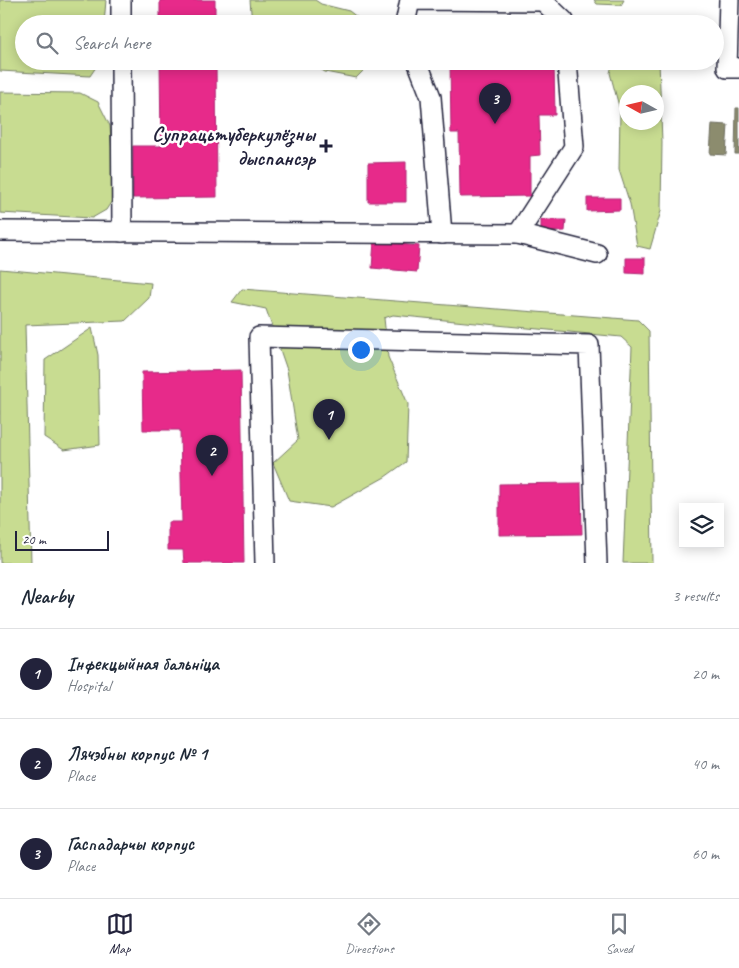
<!DOCTYPE html>
<html lang="en">
<head>
<meta charset="utf-8">
<style>
	body { margin:0; font-family:Caveat,sans-serif; background:#f6f6f7; color:#1f2937 }
	.controls { position:absolute; right:15px; bottom:15px; display:grid; overflow:hidden; border-radius:0px; box-shadow:0 2px 12px #0003 }
	.controls button { width:45px; height:45px; display:grid; place-items:center; padding:0; border:0; border-bottom:1px solid #e0e1e3; background:#fff; color:#1f2937; font:25px sans-serif }
	.compass { position:absolute; left:619px; top:85px; width:45px; height:45px; border-radius:50%; background:#fff; box-shadow:0 2px 12px #0003; rotate:278deg }
	.scale { position:absolute; left:15px; bottom:12px; width:94px; box-sizing:border-box; padding-left:5px; border:2px solid #22223b; border-top:0; font-size:14px; line-height:18px; white-space:nowrap; color:#22223b; -webkit-text-stroke:4px #fff; paint-order:stroke }
	.you { position:absolute; left:360px; top:349px; width:18px; height:18px; margin:-12px; border:4px solid #fff; border-radius:50%; background:#1a73e8; box-shadow:0 0 0 8px #1a73e833 }
	.badge { display:grid; place-items:center; width:32px; height:32px; border-radius:50%; background:#22223b; color:#fff; font-size:16px; font-weight:700 }
	.pin { position:absolute; translate:-50% -41px; filter:drop-shadow(0 1px 2px #0008) }
	.pin::after { content:''; position:absolute; top:26px; width:18px; height:15px; background:inherit; clip-path:polygon(0 0,100% 0,50% 100%) }
	.list { margin:0; padding:0; list-style:none }
	h2 { display:flex; justify-content:space-between; align-items:center; height:65px; margin:0; padding:0 20px; font-size:21px }
	h2 small { font-size:16px; font-weight:400; color:#747a83 }
	.list li { display:grid; grid-template-columns:32px 1fr auto; gap:15px; align-items:center; box-sizing:border-box; height:90px; padding:0 20px; border-top:1px solid #e0e1e3 }
	.list b { display:block; font-size:19px; white-space:nowrap }
	.list p { margin:0; font-size:16px; white-space:nowrap; color:#747a83 }
	.list em { font-size:16px; font-style:normal; color:#747a83 }
	.icon { flex:none; width:28px; height:28px; fill:none; stroke:currentColor; stroke-width:2; stroke-linecap:round; stroke-linejoin:round }
	.map { position:relative; flex:none; width:739px; height:563px; overflow:hidden }
	.search { position:absolute; background:#fff; box-shadow:0 2px 12px #0003; left:15px; right:15px; top:15px; height:55px; display:flex; align-items:center; gap:12px; box-sizing:border-box; padding:0 18px; border-radius:28px; color:#747a83; font-size:19px }
	.sheet { height:335px; background:#fff }
	nav { display:flex; justify-content:space-around; align-items:center; box-sizing:border-box; height:70px; border-top:1px solid #e0e1e3; background:#fff; font-size:14px; color:#747a83 }
	nav a { display:grid; justify-items:center; gap:2px }
	nav .on { color:#22223b }
	.map>svg:first-child { display:block }
</style>
</head>
<body>
<div class="map">
<svg width="739" height="563" viewBox="0 0 739 563">
	<rect width="100%" height="100%" fill="#fff"/>
	<filter id="ink" filterUnits="userSpaceOnUse"><feTurbulence type="fractalNoise" baseFrequency=".02" numOctaves="2"/><feDisplacementMap in="SourceGraphic" scale="10" xChannelSelector="R" yChannelSelector="G"/><feConvolveMatrix kernelMatrix="1 2 1 2 8 2 1 2 1" color-interpolation-filters="sRGB"/></filter>
	<g filter="url(#ink)">
		<g fill="#c8dc91" stroke="#757f66" fill-rule="evenodd">
			<path d="M 0,0 L 106,0 L 104,24 L 24,24 L 24,61 L 100,61 L 90,76 L 0,71 Z"/>
			<path d="M 250,0 L 315,0 L 321,4 L 349,11 L 366,24 L 252,24 Z"/>
			<path d="M 594,0 L 624,0 L 621,5 L 597,4 Z"/>
			<path d="M 307,61 L 373,61 L 356,78 L 325,72 Z"/>
			<path d="M 613,61 L 659,61 L 662,142 L 661,211 L 650,249 L 637,246 L 630,204 L 619,170 L 620,110 L 610,73 ZM 626,92 L 656,92 L 656,122 L 626,122 Z"/>
			<path d="M 0,92 L 80,93 L 98,102 L 110,126 L 115,196 L 106,210 L 92,218 L 0,213 Z"/>
			<path d="M 0,269 L 151,283 L 149,298 L 125,321 L 25,325 L 31,563 L 0,563 Z"/>
			<path d="M 242,289 L 638,320 L 649,331 L 652,563 L 623,563 L 632,347 L 621,337 L 393,315 L 384,318 L 388,357 L 408,404 L 406,462 L 385,477 L 331,507 L 289,501 L 273,463 L 298,440 L 287,370 L 266,309 L 232,302 Z"/>
			<path d="M 92,328 L 98,355 L 100,445 L 64,450 L 44,437 L 45,360 Z"/>
		</g>
		<g fill="#e7298a" stroke="#ac2772">
			<rect x="160" y="0" width="55" height="24"/>
			<path d="M 160,61 L 216,61 L 217,197 L 133,198 L 133,146 L 161,146 Z"/>
			<path d="M 450,61 L 534,61 L 534,65 L 554,65 L 555,115 L 539,115 L 540,155 L 530,156 L 530,196 L 460,197 L 459,133 L 451,133 Z"/>
			<path d="M 406,162 L 406,202 L 368,202 L 368,163 Z"/>
			<path d="M 587,198 L 620,198 L 620,210 L 587,211 Z"/>
			<path d="M 541,220 L 566,220 L 565,231 L 541,232 Z"/>
			<path d="M 374,242 L 419,246 L 417,272 L 372,268 Z"/>
			<path d="M 626,258 L 645,258 L 645,274 L 626,273 Z"/>
			<path d="M 241,370 L 244,563 L 184,563 L 183,550 L 168,550 L 168,522 L 182,522 L 180,430 L 143,430 L 142,372 Z"/>
			<path d="M 581,483 L 582,534 L 499,535 L 499,484 Z"/>
		</g>
		<g fill="#8c8c6e" stroke="#6c6c5f">
			<path d="M 736,108 L 739,108 L 739,154 L 735,154 Z"/>
			<path d="M 712,124 L 728,125 L 726,155 L 710,154 Z"/>
		</g>
		<g fill="none" stroke-linecap="round" stroke-linejoin="round">
			<g stroke="#22223b" stroke-width="22">
				<g id="service">
					<path d="M 121,0 L 121,24"/>
					<path d="M 729,0 L 727,68 L 739,68"/>
					<path d="M 405,24 L 410,0 L 543,1 L 564,21 L 564,24"/>
					<path d="M 121,61 L 122,232"/>
					<path d="M 417,61 L 431,97 L 442,234"/>
					<path d="M 0,231 L 518,234 L 597,254"/>
					<path d="M 518,234 L 574,147 L 567,61"/>
					<path d="M 265,563 L 259,337 L 589,345 L 597,563"/>
				</g>
			</g>
			<use href="#service" stroke="#fff" stroke-width="19"/>
		</g>
	</g>
	<path fill="#22223b" stroke="#fff" stroke-width="2" d="M323.5 138.5h5v5h5v5h-5v5h-5v-5h-5v-5h5z"/>
	<g text-anchor="middle" stroke-width="5" stroke-linejoin="round" paint-order="stroke">
		<g font-size="21" font-weight="bold" fill="#22223b" stroke="#fff" text-anchor="end">
			<text x="315" y="141">Супрацьтуберкулёзны<tspan x="315" dy="24">дыспансэр</tspan></text>
		</g>
	</g>
</svg>
<div class="controls">
<button><svg class="icon" aria-label="layers" viewBox="0 0 24 24"><path d="M12 4l9 5-9 5-9-5zM3 14l9 5 9-5"/></svg></button>
</div>
<svg class="compass" viewBox="-18 -18 36 36"><path d="M0-13l5 13h-10z" fill="#e53935"/><path d="M0 13l5-13h-10z" fill="#747a83"/></svg>
<div class="scale">20 m</div>
<div class="you"></div>
<div class="pin badge" style="left:329px;top:440px">1</div>
<div class="pin badge" style="left:212px;top:476px">2</div>
<div class="pin badge" style="left:495px;top:124px">3</div>
<div class="search"><svg class="icon" aria-label="search" viewBox="0 0 24 24"><circle cx="10" cy="10" r="6"/><path d="M15 15l6 6"/></svg>Search here</div>
</div>
<section class="sheet">
<h2>Nearby<small>3 results</small></h2>
<ul class="list">
<li><span class="badge">1</span><div><b>Інфекцыйная бальніца</b><p>Hospital</p></div><em>20 m</em></li>
<li><span class="badge">2</span><div><b>Лячэбны корпус № 1</b><p>Place</p></div><em>40 m</em></li>
<li><span class="badge">3</span><div><b>Гаспадарчы корпус</b><p>Place</p></div><em>60 m</em></li>
</ul>
</section>
<nav>
<a class="on"><svg class="icon" aria-label="map" viewBox="0 0 24 24"><path d="M3 6l6-2 6 2 6-2v14l-6 2-6-2-6 2zM9 4v14M15 6v14"/></svg>Map</a>
<a><svg class="icon" aria-label="directions" viewBox="0 0 24 24"><path d="M12 3l9 9-9 9-9-9zM9 14v-3h6M13 9l2 2-2 2"/></svg>Directions</a>
<a><svg class="icon" aria-label="saved" viewBox="0 0 24 24"><path d="M7 4h10v16l-5-4-5 4z"/></svg>Saved</a>
</nav>
</body>
</html>
